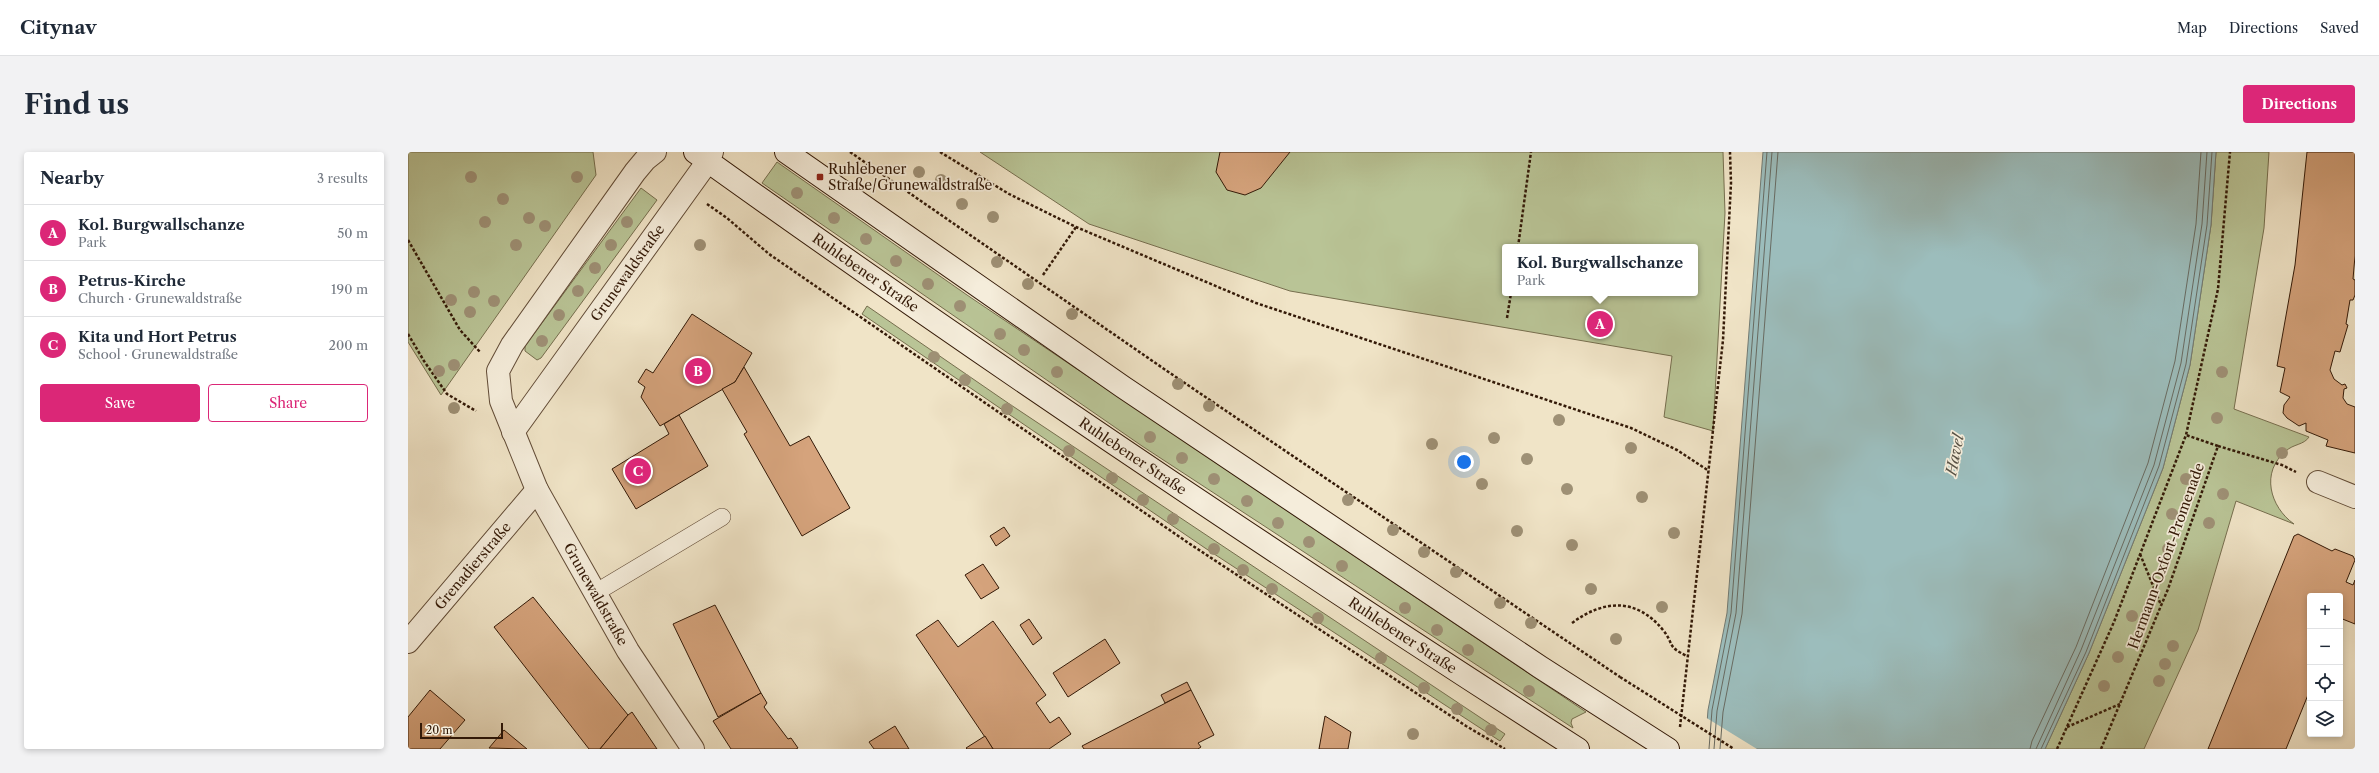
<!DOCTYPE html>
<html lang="en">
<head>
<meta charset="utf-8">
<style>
	body { margin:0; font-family:"Libre Caslon Text",serif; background:#f2f2f3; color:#1f2937 }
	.controls { position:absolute; right:12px; bottom:12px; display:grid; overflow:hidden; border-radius:4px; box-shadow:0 2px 6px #0003 }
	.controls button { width:36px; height:36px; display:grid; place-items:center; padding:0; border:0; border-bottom:1px solid #e0e1e3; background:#fff; color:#1f2937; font:20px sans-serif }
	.scale { position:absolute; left:12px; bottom:10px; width:83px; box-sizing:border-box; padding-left:4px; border:2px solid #331907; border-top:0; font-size:11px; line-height:14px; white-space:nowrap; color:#331907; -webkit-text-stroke:3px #f5eddb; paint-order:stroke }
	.you { position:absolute; left:1056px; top:310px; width:14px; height:14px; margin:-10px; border:3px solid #fff; border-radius:50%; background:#1a73e8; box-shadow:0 0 0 6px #1a73e833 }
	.badge { display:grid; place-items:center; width:26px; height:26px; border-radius:50%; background:#db2777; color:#fff; font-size:13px; font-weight:700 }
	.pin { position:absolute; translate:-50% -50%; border:2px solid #fff; box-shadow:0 1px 4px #0006 }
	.popup { position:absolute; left:1094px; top:92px; width:196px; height:52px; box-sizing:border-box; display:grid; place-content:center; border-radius:4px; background:#fff; filter:drop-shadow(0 1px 3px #0005); font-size:13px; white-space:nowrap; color:#747a83 }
	.popup b { font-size:15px; color:#1f2937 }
	.popup::after { content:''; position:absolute; left:50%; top:100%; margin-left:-8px; border:8px solid transparent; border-top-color:#fff }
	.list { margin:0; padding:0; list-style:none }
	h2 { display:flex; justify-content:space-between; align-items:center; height:52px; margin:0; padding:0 16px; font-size:17px }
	h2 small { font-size:13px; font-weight:400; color:#747a83 }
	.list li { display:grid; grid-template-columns:26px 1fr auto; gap:12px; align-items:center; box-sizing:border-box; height:56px; padding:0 16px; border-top:1px solid #e0e1e3 }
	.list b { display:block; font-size:15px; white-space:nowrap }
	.list p { margin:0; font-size:13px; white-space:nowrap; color:#747a83 }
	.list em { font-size:13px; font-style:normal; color:#747a83 }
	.actions { display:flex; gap:8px; padding:12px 16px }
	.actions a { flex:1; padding:9px 0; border:1px solid #db2777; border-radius:4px; text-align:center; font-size:14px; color:#db2777 }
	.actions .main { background:#db2777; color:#fff }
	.icon { flex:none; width:22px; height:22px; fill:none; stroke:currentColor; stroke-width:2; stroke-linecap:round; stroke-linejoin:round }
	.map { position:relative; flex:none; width:1947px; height:597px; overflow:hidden; border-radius:4px }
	header { display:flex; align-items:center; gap:24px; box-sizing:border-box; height:56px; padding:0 20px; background:#fff; border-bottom:1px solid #e0e1e3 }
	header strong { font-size:19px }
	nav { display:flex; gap:22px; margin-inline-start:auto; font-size:14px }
	.intro { display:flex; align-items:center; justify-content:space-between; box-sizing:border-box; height:96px; padding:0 24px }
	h1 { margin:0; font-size:28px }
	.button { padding:10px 18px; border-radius:4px; background:#db2777; color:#fff; font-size:14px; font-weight:700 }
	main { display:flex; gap:24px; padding:0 24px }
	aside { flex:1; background:#fff; border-radius:4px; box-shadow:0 2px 6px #0003 }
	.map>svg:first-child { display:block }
</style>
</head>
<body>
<header>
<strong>Citynav</strong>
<nav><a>Map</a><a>Directions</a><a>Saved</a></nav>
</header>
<div class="intro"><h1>Find us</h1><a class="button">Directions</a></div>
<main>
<aside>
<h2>Nearby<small>3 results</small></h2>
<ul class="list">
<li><span class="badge">A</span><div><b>Kol. Burgwallschanze</b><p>Park</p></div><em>50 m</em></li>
<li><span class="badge">B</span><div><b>Petrus-Kirche</b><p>Church · Grunewaldstraße</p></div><em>190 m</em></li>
<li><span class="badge">C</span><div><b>Kita und Hort Petrus</b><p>School · Grunewaldstraße</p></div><em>200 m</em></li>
</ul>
<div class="actions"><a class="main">Save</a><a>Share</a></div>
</aside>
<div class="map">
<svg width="1947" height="597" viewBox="0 0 1947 597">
	<rect width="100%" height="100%" fill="#f0e4c7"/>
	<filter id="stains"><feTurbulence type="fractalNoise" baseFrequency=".005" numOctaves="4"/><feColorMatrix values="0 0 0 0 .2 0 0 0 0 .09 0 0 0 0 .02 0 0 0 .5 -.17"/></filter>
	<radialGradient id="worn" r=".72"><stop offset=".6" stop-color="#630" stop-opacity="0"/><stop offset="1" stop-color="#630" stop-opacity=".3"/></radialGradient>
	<g fill="#b9c496" stroke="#766e4e" fill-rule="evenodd">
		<path d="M 0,0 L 185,0 L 188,23 L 33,243 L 0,190 Z"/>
		<path d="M 572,0 L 1315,0 L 1317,61 L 1305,279 L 1256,265 L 1264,204 L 882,139 L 681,72 ZM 1097,95 L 1287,95 L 1287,141 L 1097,141 Z"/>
		<path d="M 1808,0 L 1861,0 L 1856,76 L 1826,257 L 1901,285 C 1896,293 1885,292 1878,299 C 1852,320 1862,355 1886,372 L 1828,349 L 1790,478 L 1736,597 L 1637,597 L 1681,501 L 1755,316 L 1782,213 L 1803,73 Z"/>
		<path d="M 369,10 L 559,143 L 1178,560 L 1164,567 L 1163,571 L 1165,576 L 734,294 L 354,31 Z"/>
		<path d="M 233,36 L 249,48 L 133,206 L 129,208 L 117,199 L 117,194 Z"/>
		<path d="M 459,154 L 600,251 L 1097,582 L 1092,589 L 797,396 L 454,162 Z"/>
	</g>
	<path fill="#9cbdbc" stroke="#727b74" d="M 1355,0 L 1808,0 L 1803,73 L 1782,213 L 1755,316 L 1681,501 L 1637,597 L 1297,597 L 1300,558 L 1319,461 Z"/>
	<path fill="#f0e4c7" d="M 1297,565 L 1349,597 L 1295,597 Z"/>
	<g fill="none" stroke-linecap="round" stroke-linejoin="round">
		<g stroke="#686b62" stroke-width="1">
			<path d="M 1301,597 L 1304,558 L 1323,461 L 1359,0"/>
			<path d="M 1306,597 L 1309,559 L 1328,461 L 1364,0"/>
			<path d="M 1312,597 L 1315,560 L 1334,462 L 1370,0"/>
			<path d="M 1622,597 L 1624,589 L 1668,495 L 1740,311 L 1767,209 L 1788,72 L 1793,0"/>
			<path d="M 1628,597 L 1673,498 L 1746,313 L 1773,211 L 1794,72 L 1799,0"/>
			<path d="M 1633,597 L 1678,500 L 1751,314 L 1778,212 L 1799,73 L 1804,0"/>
		</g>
	</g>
	<g fill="#d5a37c" stroke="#331907">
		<path d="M 812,0 L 882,0 L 853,36 L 837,43 L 819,38 L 808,20 Z"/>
		<path d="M 1899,0 L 1947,0 L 1947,104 L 1945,127 L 1947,128 L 1947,143 L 1945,148 L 1942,148 L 1938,172 L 1940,173 L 1932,200 L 1927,199 L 1922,218 L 1926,227 L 1934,233 L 1937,232 L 1939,236 L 1936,237 L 1935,246 L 1939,252 L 1947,255 L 1947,301 L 1918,294 L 1920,288 L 1898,279 L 1898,271 L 1891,274 L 1879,266 L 1875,261 L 1876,253 L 1882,245 L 1872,240 L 1877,216 L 1869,214 L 1887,113 Z"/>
		<path d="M 284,162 L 344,201 L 327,230 L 252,274 L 233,245 L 237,235 L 230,230 L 238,217 L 245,221 Z"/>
		<path d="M 336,215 L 382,294 L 401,284 L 442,356 L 394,384 L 336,282 L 339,280 L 314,237 L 327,230 Z"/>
		<path d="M 271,263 L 300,314 L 228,357 L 204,317 L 261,282 L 256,272 Z"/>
		<path d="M 596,375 L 602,384 L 588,394 L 582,384 Z"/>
		<path d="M 1890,382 L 1924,399 L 1927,397 L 1945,404 L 1947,408 L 1938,430 L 1945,433 L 1947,428 L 1947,472 L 1932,466 L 1932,444 L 1902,444 L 1902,538 L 1878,597 L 1800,597 L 1886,384 Z"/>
		<path d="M 575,412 L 591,436 L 573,447 L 557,423 Z"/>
		<path d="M 125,445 L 220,563 L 192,597 L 181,597 L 86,475 Z"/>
		<path d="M 307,453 L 353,541 L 310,565 L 265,472 Z"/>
		<path d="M 621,467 L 634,486 L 625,493 L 612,473 Z"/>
		<path d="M 530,468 L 550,495 L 585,469 L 638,543 L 628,551 L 642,571 L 651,565 L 663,582 L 641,597 L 585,597 L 508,483 Z"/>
		<path d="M 697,487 L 712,511 L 660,545 L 645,521 Z"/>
		<path d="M 779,530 L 783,538 L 757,551 L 753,543 Z"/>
		<path d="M 22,538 L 57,568 L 32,597 L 0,597 L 0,565 Z"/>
		<path d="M 783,538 L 806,583 L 790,591 L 793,595 L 790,597 L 676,597 L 674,594 Z"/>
		<path d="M 353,541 L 359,551 L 356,555 L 380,587 L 383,586 L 390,596 L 388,597 L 323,597 L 305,569 Z"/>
		<path d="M 224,560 L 249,597 L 192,597 L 220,563 Z"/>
		<path d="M 917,564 L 943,580 L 940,597 L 911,597 Z"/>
		<path d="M 487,574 L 501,597 L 466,597 L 461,590 Z"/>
		<path d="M 96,578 L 119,597 L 81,596 Z"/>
		<path d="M 577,584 L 585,597 L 559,597 L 558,596 Z"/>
	</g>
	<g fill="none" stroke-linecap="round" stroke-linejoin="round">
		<g stroke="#624c37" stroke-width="18">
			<path id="service" d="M 187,441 L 314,365"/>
		</g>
		<g stroke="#624c37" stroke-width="24">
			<g id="minor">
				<path id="s1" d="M 247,0 L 237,8 L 227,20 L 104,193 L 90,219 L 93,249 L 129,338 L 220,499 L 285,597"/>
				<path id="s2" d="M 105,280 L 300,9 L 304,0"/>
				<path d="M 1910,330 L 1947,345"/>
				<path id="s3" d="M 0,490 L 129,338"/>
			</g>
		</g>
		<g stroke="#331907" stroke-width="24">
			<g id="secondary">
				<path id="s4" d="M 287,0 C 576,207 871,405 1170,597"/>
				<path d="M 378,0 L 715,235 L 1132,515 L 1260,597"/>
			</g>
		</g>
		<g stroke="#331907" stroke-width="2.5" stroke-dasharray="3 2" stroke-linecap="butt">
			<path d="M 442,0 L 759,219 L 1212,525"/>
			<path d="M 532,0 L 601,42 L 668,75 L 848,151 L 1223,276 L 1269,298 L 1301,319"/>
			<path d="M 299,52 L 319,66 L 361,102 L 779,390 L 1058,574 L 1097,597"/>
			<path d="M 0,88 L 52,178 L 72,200"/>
			<path d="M 1110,95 L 1123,0"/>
			<path d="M 635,123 L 668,75"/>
			<path d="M 1099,166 L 1103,141"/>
			<path d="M 0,182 L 16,209 L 39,242 L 68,259"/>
			<path d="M 1810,294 L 1874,313 L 1888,320"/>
			<path d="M 1732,402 L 1753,453"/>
			<path d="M 1164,471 C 1195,448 1228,445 1255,478 C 1267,493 1258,494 1279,504"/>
			<path d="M 1272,575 L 1315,188 L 1323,31 L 1322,0"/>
			<path d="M 1659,575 L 1712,552"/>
			<path d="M 1649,597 L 1706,470 L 1778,283 L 1810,137 L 1822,0"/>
			<path d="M 1693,597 L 1760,437 L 1810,294 L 1778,283"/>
		</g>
		<use href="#service" stroke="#f5eddb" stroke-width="17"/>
		<use href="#minor" stroke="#f5eddb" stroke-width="22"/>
		<use href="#secondary" stroke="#f5eddb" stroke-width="22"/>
		<path stroke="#331907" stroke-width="2.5" stroke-dasharray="3 2" stroke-linecap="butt" d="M 1212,525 L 1326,597"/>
	</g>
	<g fill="#9e9075">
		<circle cx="511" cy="20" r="6"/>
		<circle cx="63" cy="25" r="6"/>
		<circle cx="169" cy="25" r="6"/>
		<circle cx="533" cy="28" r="6"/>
		<circle cx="389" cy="41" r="6"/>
		<circle cx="95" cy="47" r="6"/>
		<circle cx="554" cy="52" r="6"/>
		<circle cx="585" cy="65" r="6"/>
		<circle cx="121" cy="66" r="6"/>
		<circle cx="426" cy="66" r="6"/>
		<circle cx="77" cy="70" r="6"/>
		<circle cx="219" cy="70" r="6"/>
		<circle cx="137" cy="74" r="6"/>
		<circle cx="458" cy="87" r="6"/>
		<circle cx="108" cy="93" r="6"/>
		<circle cx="203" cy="93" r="6"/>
		<circle cx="292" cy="93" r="6"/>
		<circle cx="488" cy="109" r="6"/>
		<circle cx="589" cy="110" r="6"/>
		<circle cx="187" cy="116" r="6"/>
		<circle cx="520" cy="132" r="6"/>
		<circle cx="620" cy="132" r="6"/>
		<circle cx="170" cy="139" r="6"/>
		<circle cx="66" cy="140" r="6"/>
		<circle cx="43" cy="148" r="6"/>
		<circle cx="86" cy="149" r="6"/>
		<circle cx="552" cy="154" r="6"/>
		<circle cx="62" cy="160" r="6"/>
		<circle cx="664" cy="162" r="6"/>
		<circle cx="151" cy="163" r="6"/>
		<circle cx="592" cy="182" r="6"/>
		<circle cx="134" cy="189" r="6"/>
		<circle cx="616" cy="198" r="6"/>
		<circle cx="526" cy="205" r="6"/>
		<circle cx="46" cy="213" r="6"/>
		<circle cx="31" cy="219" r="6"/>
		<circle cx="649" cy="220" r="6"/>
		<circle cx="1814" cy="220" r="6"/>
		<circle cx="557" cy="228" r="6"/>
		<circle cx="770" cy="232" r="6"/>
		<circle cx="801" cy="254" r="6"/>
		<circle cx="46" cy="256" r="6"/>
		<circle cx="599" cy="257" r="6"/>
		<circle cx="1809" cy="266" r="6"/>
		<circle cx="1151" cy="268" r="6"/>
		<circle cx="742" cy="285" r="6"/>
		<circle cx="1086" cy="286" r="6"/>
		<circle cx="1024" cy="292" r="6"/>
		<circle cx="1223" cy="296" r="6"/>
		<circle cx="661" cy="299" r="6"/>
		<circle cx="1874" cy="301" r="6"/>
		<circle cx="774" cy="306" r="6"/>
		<circle cx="1119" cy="307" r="6"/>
		<circle cx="704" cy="326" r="6"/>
		<circle cx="806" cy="327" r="6"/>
		<circle cx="1778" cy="327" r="6"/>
		<circle cx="1074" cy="332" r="6"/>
		<circle cx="1159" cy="337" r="6"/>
		<circle cx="1815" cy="342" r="6"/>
		<circle cx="1234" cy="345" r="6"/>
		<circle cx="735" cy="348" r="6"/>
		<circle cx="940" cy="348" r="6"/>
		<circle cx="839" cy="349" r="6"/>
		<circle cx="1764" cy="362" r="6"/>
		<circle cx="765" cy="367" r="6"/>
		<circle cx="870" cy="371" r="6"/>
		<circle cx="1801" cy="371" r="6"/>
		<circle cx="985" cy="378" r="6"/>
		<circle cx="1109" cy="379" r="6"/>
		<circle cx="1266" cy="381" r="6"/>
		<circle cx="901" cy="390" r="6"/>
		<circle cx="1164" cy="393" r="6"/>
		<circle cx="806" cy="397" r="6"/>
		<circle cx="1760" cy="397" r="6"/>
		<circle cx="1016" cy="400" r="6"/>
		<circle cx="934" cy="414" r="6"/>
		<circle cx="835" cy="418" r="6"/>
		<circle cx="1048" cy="420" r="6"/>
		<circle cx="864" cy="437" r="6"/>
		<circle cx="1183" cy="437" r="6"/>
		<circle cx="1092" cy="451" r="6"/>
		<circle cx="1254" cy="455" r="6"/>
		<circle cx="997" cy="456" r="6"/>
		<circle cx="1724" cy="464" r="6"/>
		<circle cx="910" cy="466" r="6"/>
		<circle cx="1123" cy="471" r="6"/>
		<circle cx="1029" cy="478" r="6"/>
		<circle cx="1208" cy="487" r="6"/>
		<circle cx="1765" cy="494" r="6"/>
		<circle cx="1060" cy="498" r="6"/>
		<circle cx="1710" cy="505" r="6"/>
		<circle cx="973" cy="506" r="6"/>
		<circle cx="1757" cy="512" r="6"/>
		<circle cx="1751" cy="529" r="6"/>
		<circle cx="1696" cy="534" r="6"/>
		<circle cx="1016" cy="536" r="6"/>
		<circle cx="1121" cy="539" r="6"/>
		<circle cx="1049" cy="557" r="6"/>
		<circle cx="1083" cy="578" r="6"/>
		<circle cx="1005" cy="582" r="6"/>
	</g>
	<rect fill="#8f2418" stroke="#f5eddb" stroke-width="1.5" x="408" y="21" width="8" height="8" rx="2"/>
	<g text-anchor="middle" stroke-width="3.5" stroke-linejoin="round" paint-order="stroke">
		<g font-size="14" fill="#331907" stroke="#f5eddb" text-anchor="start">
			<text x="420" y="22">Ruhlebener<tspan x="420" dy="16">Straße/Grunewaldstraße</tspan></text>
		</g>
		<g font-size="14" fill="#331907" stroke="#f5eddb">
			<text dy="5" stroke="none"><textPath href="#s2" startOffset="196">Grunewaldstraße</textPath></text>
			<text dy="5" stroke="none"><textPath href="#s4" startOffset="209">Ruhlebener Straße</textPath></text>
			<text dy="5" stroke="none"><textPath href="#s4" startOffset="533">Ruhlebener Straße</textPath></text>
			<text transform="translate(1758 404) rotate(-70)" y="5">Hermann-Oxfort-Promenade</text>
			<text dy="5" stroke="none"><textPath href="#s3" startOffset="100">Grenadierstraße</textPath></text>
			<text dy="5" stroke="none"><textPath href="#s1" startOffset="516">Grunewaldstraße</textPath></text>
			<text dy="5" stroke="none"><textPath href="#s4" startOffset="857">Ruhlebener Straße</textPath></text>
		</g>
		<g font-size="15" font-style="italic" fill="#585246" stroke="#f5eddb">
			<text transform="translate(1547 303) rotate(-79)" y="5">Havel</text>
		</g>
	</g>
	<rect width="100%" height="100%" filter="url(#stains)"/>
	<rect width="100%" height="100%" fill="url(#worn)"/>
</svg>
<div class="controls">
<button>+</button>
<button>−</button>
<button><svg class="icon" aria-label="locate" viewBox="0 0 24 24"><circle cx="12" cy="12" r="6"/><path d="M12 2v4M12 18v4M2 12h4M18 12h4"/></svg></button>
<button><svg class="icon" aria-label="layers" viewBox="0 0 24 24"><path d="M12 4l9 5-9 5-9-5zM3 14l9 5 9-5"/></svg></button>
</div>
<div class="scale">20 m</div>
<div class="you"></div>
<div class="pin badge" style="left:1192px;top:172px">A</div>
<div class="popup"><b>Kol. Burgwallschanze</b>Park</div>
<div class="pin badge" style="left:290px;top:219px">B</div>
<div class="pin badge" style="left:230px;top:319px">C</div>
</div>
</main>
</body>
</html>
